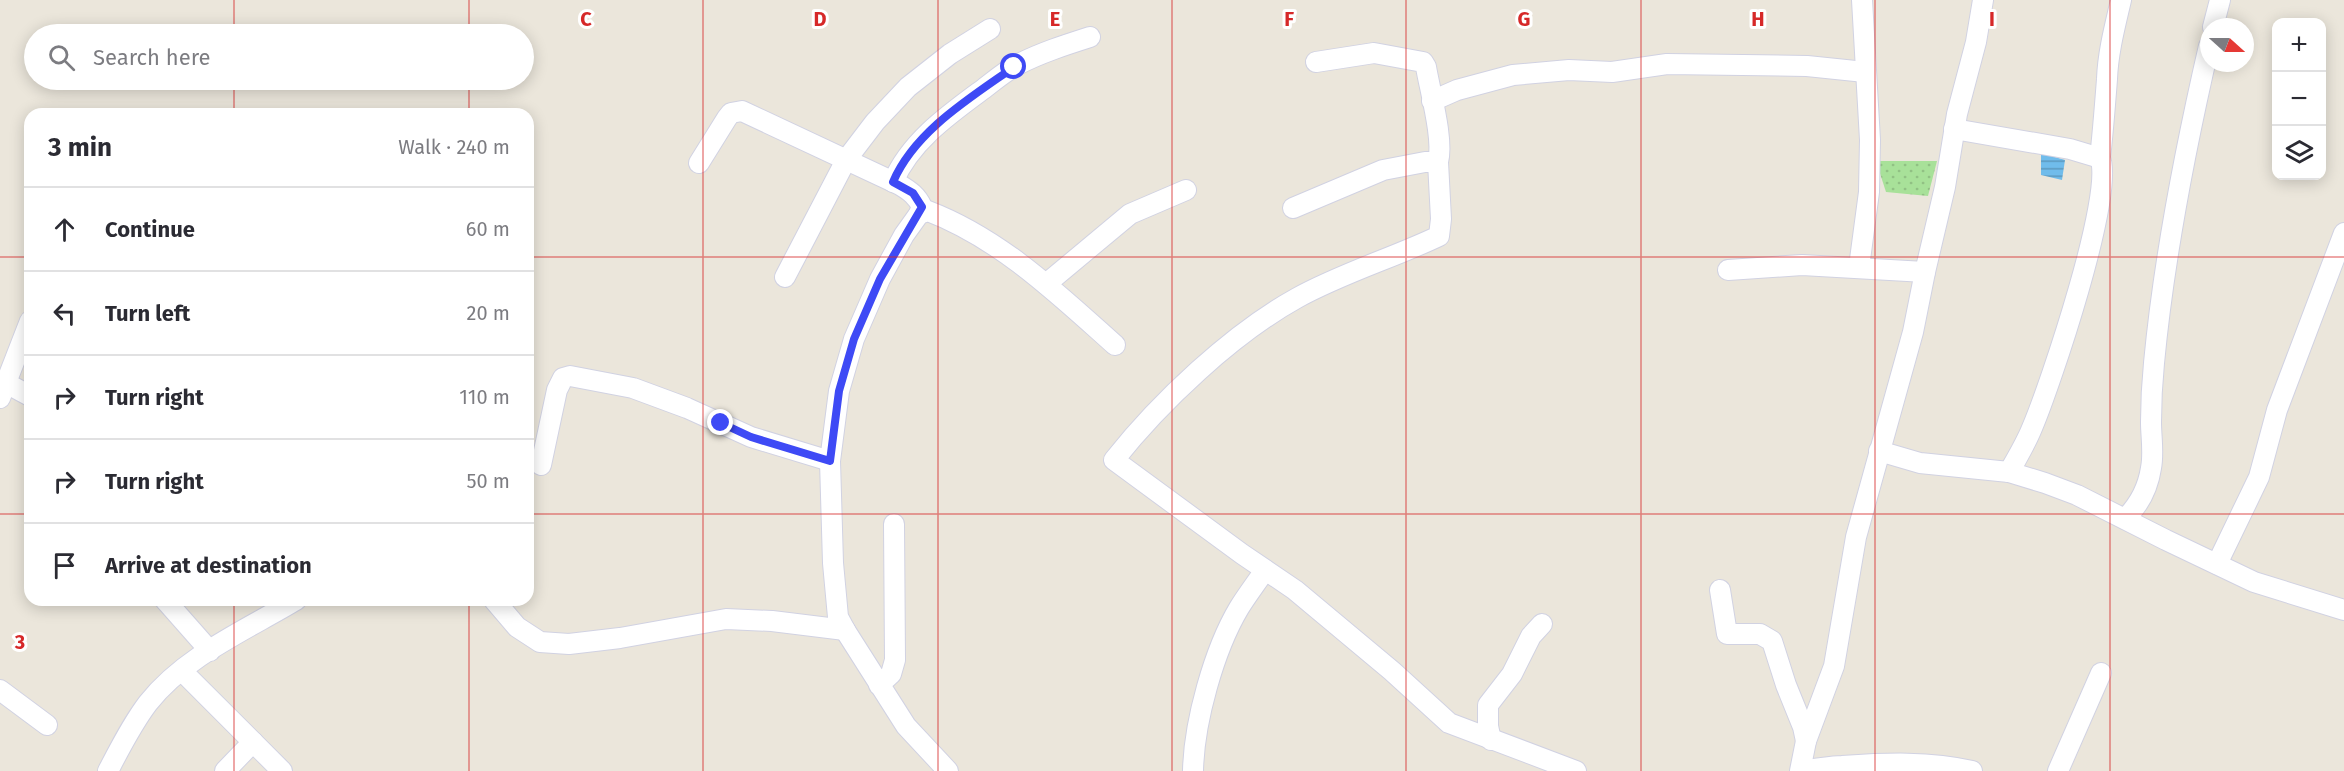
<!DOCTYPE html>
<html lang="en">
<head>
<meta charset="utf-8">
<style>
	body { margin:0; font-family:"Fira Sans",sans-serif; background:#f2f2f3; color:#2b2b33 }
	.controls { position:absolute; right:18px; top:18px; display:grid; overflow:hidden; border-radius:12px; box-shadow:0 3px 15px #0003 }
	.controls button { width:54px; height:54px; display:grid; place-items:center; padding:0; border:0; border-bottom:2px solid #e1e1e2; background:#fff; color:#2b2b33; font:30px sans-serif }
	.compass { position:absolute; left:2200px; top:18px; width:54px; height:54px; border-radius:50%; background:#fff; box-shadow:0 3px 15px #0003; rotate:111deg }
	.stop { position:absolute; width:18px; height:18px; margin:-14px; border:4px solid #3e4af5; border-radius:50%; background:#fff }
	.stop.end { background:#3e4af5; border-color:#fff; box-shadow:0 2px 6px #0008 }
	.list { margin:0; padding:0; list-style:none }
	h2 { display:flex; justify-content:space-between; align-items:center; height:78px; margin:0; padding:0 24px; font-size:26px }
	h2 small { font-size:20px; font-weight:400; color:#7c7c81 }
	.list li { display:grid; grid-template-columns:39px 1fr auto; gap:18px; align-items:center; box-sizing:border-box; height:84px; padding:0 24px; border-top:2px solid #e1e1e2 }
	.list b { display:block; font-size:22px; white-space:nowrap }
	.list em { font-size:20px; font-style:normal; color:#7c7c81 }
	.icon { flex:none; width:33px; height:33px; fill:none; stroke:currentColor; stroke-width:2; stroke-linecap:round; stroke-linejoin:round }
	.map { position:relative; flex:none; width:2344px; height:771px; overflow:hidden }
	.search { position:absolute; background:#fff; box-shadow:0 3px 15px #0003; left:24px; top:24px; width:510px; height:66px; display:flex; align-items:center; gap:15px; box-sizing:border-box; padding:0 21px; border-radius:33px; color:#7c7c81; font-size:22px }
	.panel { position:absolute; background:#fff; box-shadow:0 3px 15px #0003; left:24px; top:108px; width:510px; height:498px; border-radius:18px }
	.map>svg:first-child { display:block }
</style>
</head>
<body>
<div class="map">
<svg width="2344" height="771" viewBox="0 0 2344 771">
	<defs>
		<pattern id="park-dots" width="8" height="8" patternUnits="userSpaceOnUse" patternTransform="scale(1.5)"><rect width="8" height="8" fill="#a8e199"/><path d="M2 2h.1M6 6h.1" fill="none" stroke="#91c184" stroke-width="1.8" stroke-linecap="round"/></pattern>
		<pattern id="water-rules" width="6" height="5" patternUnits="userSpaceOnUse" patternTransform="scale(1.5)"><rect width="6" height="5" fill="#70bceb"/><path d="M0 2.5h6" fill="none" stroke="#5c99be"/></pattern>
	</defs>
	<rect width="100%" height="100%" fill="#ebe6db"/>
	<path fill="url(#park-dots)" d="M 1876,161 L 1937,161 L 1928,196 L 1886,192 Z"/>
	<path fill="url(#water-rules)" d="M 2041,153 L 2065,160 L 2062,180 L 2041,175 Z"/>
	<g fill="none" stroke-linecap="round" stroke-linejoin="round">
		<g stroke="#d1d2e2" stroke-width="22">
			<g id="street">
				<path d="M 2213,27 L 2220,0"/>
				<path d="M 1432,101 L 1457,90 L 1513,75 L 1569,70 L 1612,72 L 1667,64 L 1807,66 L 1865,72"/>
				<path d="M 1954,129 L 2070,149 L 2100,158"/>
				<path d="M 1438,162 L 1441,219 L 1439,236 C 1393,258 1342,273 1297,298 C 1232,334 1160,402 1114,460 L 1242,554 L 1295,590 L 1392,671 L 1449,723 L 1576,771"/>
				<path d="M 699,163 L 727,118 L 731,113 L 742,111 L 900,185 C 910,191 917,196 922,207 L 919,214"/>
				<path d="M 893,182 C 910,142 948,115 982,90 C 994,81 1004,72 1017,65 C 1040,53 1065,45 1090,37"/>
				<path d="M 1293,208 L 1383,170 L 1425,162 L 1438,162 C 1444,140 1430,91 1426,67 L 1423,62 L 1374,53 L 1316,62"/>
				<path d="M 1859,267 L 1869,192 L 1870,140 L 1862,0"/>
				<path d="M 1728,270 L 1802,265 L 1925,272"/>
				<path d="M 785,277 L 846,160 L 875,122 L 908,87 L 950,54 L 990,29"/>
				<path d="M 1046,284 L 1130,214 L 1186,190"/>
				<path d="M 6,383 L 30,396"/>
				<path d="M 0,398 L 30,321"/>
				<path d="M 1879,451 L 1920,463 L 2009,472 L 2045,483 L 2077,495 L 2166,540 L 2254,582 L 2344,610"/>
				<path d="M 541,465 L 557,390 L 563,378 L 570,376 L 633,388 L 687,408 L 751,437 L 830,461"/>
				<path d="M 2009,472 C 2017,458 2026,443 2032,428 C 2050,386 2115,193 2100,158 C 2103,132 2105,105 2107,79 C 2108,52 2115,26 2121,0"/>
				<path d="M 2125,519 C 2139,505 2148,488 2151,468 C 2154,453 2151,437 2151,422 C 2151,403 2152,383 2154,363 C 2164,257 2185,150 2209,46"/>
				<path d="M 2217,564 L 2259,477 L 2277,410 L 2344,233"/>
				<path d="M 1720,590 L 1727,634 L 1760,634 L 1772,641 L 1786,685 L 1803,727 L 1806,741"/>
				<path d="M 165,600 L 210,651"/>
				<path d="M 494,600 L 517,627 L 540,642 L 569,644 L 620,638 L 726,619 L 772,621 L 845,630"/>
				<path d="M 182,671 L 282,771"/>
				<path d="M 879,685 L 891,674 L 895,660 L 894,524"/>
				<path d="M 0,690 L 47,725"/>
				<path d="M 1491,740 L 1488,726 L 1488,705 L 1512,674 L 1531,636 L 1542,624"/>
				<path d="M 1801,770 C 1816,770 1828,766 1842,766 C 1885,763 1930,761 1972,771"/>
				<path d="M 108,771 C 120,748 132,724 148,703 C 185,656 246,630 296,600"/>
				<path d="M 225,771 L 253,742"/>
				<path d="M 948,771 L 906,726 L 845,630 L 838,617 L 833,563 L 830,461 L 839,391 L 854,339 L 880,279 L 904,235 L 919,214 L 928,211 C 1001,239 1058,294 1115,345"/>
				<path d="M 1193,771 C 1194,722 1214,650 1239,608 C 1247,595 1257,582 1265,570"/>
				<path d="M 1800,771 L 1806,741 L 1834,666 L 1856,537 L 1913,332 L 1925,272 L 1945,187 L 1957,114 L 1976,42 L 1983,0"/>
				<path d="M 2058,771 L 2101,673"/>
			</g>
		</g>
		<use href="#street" stroke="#fff" stroke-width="20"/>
	</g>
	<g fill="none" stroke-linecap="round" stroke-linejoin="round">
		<path stroke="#3e4af5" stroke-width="8" d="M 721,423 L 751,437 L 830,461 L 839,391 L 854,339 L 880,279 L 922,207 L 913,193 L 893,182 C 915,131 970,98 1014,67"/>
	</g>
	<path fill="none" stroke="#d62828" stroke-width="1.5" stroke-opacity="0.55" d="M 234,0 L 234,34M 469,0 L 469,34M 703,0 L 703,771M 938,0 L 938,771M 1172,0 L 1172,771M 1406,0 L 1406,771M 1641,0 L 1641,771M 1875,0 L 1875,771M 2110,0 L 2110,771M 234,80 L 234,114M 469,80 L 469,114M 0,257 L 30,257M 528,257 L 2344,257M 0,514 L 30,514M 528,514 L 2344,514M 234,600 L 234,771M 469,600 L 469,771"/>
	<g font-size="20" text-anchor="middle" font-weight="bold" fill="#d62828" stroke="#fff" stroke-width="6" stroke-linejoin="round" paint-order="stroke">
		<text x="586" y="26">C</text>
		<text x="820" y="26">D</text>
		<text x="1055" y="26">E</text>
		<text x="1289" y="26">F</text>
		<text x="1524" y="26">G</text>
		<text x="1758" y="26">H</text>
		<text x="1992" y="26">I</text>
		<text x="20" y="649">3</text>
	</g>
</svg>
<div class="controls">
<button>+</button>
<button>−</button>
<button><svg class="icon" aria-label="layers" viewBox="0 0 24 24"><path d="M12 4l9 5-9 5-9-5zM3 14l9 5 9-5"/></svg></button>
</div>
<svg class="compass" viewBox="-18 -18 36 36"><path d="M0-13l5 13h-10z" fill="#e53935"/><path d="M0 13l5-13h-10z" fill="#7c7c81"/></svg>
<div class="stop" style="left:1014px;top:67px"></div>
<div class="stop end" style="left:721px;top:423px"></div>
<div class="search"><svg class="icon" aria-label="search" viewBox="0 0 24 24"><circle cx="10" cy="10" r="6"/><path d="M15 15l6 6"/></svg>Search here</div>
<section class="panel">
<h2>3 min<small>Walk · 240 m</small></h2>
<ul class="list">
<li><svg class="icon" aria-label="ahead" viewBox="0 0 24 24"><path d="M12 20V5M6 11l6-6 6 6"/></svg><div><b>Continue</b></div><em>60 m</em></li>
<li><svg class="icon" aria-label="left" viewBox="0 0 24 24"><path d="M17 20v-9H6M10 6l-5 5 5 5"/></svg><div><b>Turn left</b></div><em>20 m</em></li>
<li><svg class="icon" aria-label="right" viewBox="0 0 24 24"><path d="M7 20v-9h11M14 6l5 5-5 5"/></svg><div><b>Turn right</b></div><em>110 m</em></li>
<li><svg class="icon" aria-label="right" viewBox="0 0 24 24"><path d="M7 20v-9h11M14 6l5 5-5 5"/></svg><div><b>Turn right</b></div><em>50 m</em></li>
<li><svg class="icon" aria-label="arrive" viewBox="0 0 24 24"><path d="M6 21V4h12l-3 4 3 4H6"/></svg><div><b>Arrive at destination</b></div></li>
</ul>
</section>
</div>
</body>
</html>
